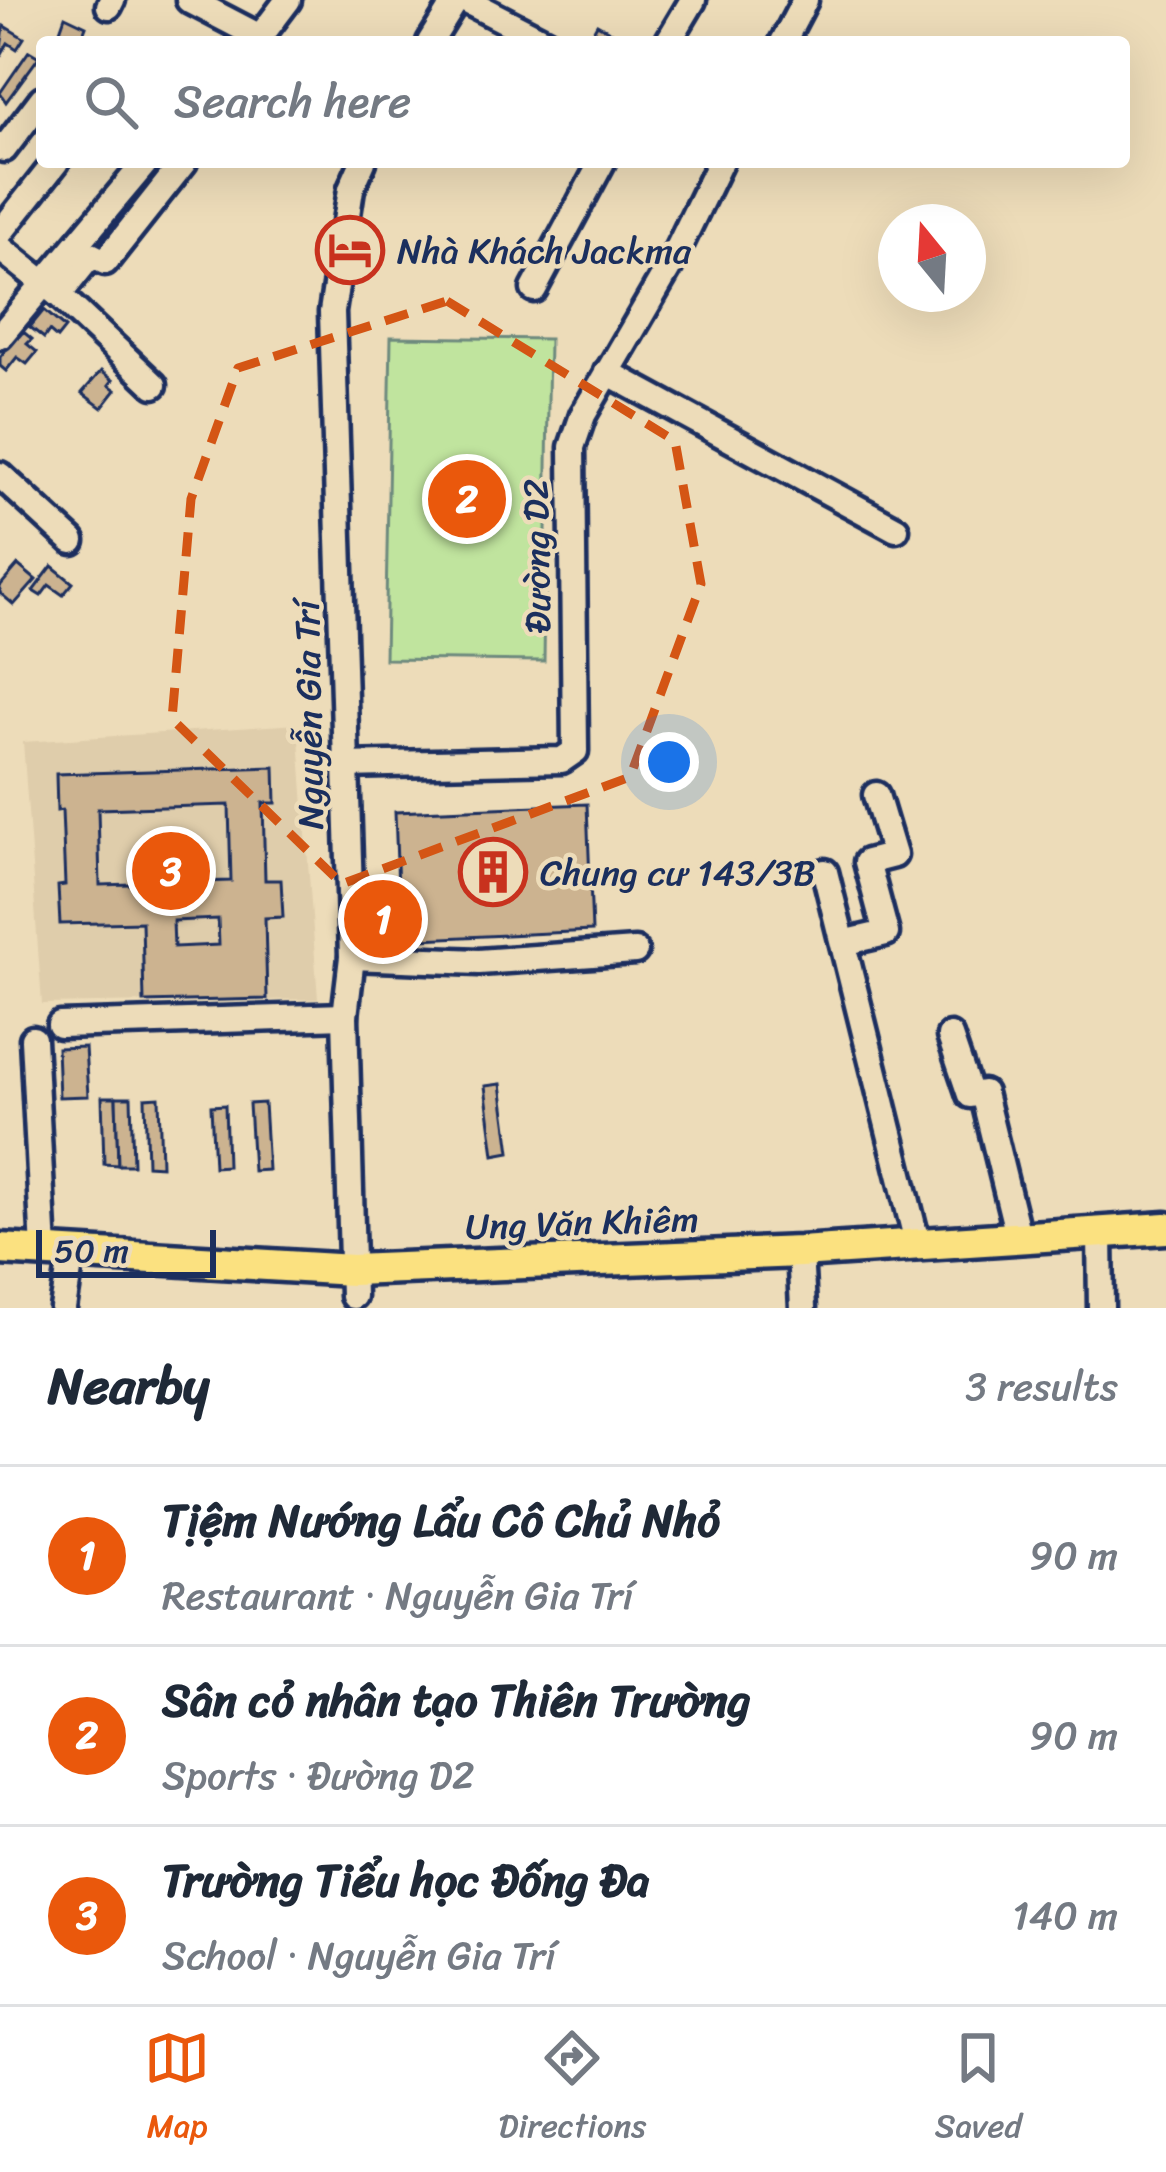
<!DOCTYPE html>
<html lang="en">
<head>
<meta charset="utf-8">
<style>
	body { margin:0; font-family:Sriracha,sans-serif; background:#f2f2f3; color:#1f2937 }
	.compass { position:absolute; left:878px; top:204px; width:108px; height:108px; border-radius:50%; background:#fff; box-shadow:0 12px 48px #0002; rotate:342deg }
	.scale { position:absolute; left:36px; bottom:30px; width:180px; box-sizing:border-box; padding-left:12px; border:6px solid #1b2f5e; border-top:0; font-size:33px; line-height:42px; white-space:nowrap; color:#1b2f5e; -webkit-text-stroke:9px #eddcb9; paint-order:stroke }
	.you { position:absolute; left:669px; top:762px; width:42px; height:42px; margin:-30px; border:9px solid #fff; border-radius:50%; background:#1a73e8; box-shadow:0 0 0 18px #1a73e833 }
	.badge { display:grid; place-items:center; width:78px; height:78px; border-radius:50%; background:#ea580c; color:#fff; font-size:39px; font-weight:700 }
	.pin { position:absolute; translate:-50% -50%; border:6px solid #fff; box-shadow:0 3px 12px #0006 }
	.list { margin:0; padding:0; list-style:none }
	h2 { display:flex; justify-content:space-between; align-items:center; height:156px; margin:0; padding:0 48px; font-size:51px }
	h2 small { font-size:39px; font-weight:400; color:#747a83 }
	.list li { display:grid; grid-template-columns:78px 1fr auto; gap:36px; align-items:center; box-sizing:border-box; height:180px; padding:0 48px; border-top:3px solid #e0e1e3 }
	.list b { display:block; font-size:45px; white-space:nowrap }
	.list p { margin:0; font-size:39px; white-space:nowrap; color:#747a83 }
	.list em { font-size:39px; font-style:normal; color:#747a83 }
	.icon { flex:none; width:66px; height:66px; fill:none; stroke:currentColor; stroke-width:2; stroke-linecap:round; stroke-linejoin:round }
	.map { position:relative; flex:none; width:1166px; height:1308px; overflow:hidden }
	.search { position:absolute; background:#fff; box-shadow:0 12px 48px #0002; left:36px; right:36px; top:36px; height:132px; display:flex; align-items:center; gap:30px; box-sizing:border-box; padding:0 42px; border-radius:12px; color:#747a83; font-size:45px }
	.sheet { height:696px; background:#fff }
	nav { display:flex; justify-content:space-around; align-items:center; box-sizing:border-box; height:168px; border-top:3px solid #e0e1e3; background:#fff; font-size:33px; color:#747a83 }
	nav a { display:grid; justify-items:center; gap:6px }
	nav .on { color:#ea580c }
	.map>svg:first-child { display:block }
</style>
</head>
<body>
<div class="map">
<svg width="1166" height="1308" viewBox="0 0 1166 1308">
	<rect width="100%" height="100%" fill="#eddcb9"/>
	<filter id="ink" filterUnits="userSpaceOnUse"><feTurbulence type="fractalNoise" baseFrequency=".00833" numOctaves="2"/><feDisplacementMap in="SourceGraphic" scale="24" xChannelSelector="R" yChannelSelector="G"/><feConvolveMatrix kernelMatrix="1 2 1 2 8 2 1 2 1" color-interpolation-filters="sRGB"/></filter>
	<g filter="url(#ink)">
		<path fill="#dfcdab" d="M 298,724 L 318,999 L 42,1004 L 23,742 Z"/>
		<path fill="#c0e49e" stroke="#6e8a7e" stroke-width="3" d="M 391,337 L 549,339 L 544,661 L 385,659 Z"/>
		<g fill="#ccb390" stroke="#1b2f5e" stroke-width="3" fill-rule="evenodd">
			<path d="M 65,16 L 86,26 L 80,42 L 56,42 Z"/>
			<path d="M 597,24 L 622,38 L 630,42 L 587,42 Z"/>
			<path d="M 4,26 L 24,38 L 17,49 L 8,43 L 0,57 Z"/>
			<path d="M 29,51 L 39,57 L 6,102 L 0,93 Z"/>
			<path d="M 44,310 L 65,328 L 57,338 L 49,331 L 44,338 L 30,327 Z"/>
			<path d="M 21,330 L 32,339 L 27,344 L 37,352 L 27,364 L 17,357 L 6,371 L 0,366 L 0,357 Z"/>
			<path d="M 101,371 L 113,380 L 109,385 L 116,390 L 102,408 L 82,393 Z"/>
			<path d="M 18,565 L 36,580 L 14,605 L 0,593 L 0,586 Z"/>
			<path d="M 52,566 L 73,583 L 63,595 L 49,585 L 41,596 L 33,591 Z"/>
			<path d="M 275,767 L 276,803 L 263,803 L 265,880 L 281,880 L 283,917 L 265,918 L 267,999 L 144,1002 L 142,922 L 60,924 L 58,886 L 65,885 L 62,810 L 57,811 L 56,774 ZM 229,805 L 231,881 L 100,885 L 98,809 ZM 218,919 L 219,945 L 174,947 L 173,921 Z"/>
			<path d="M 587,804 L 592,931 L 400,940 L 395,812 Z"/>
			<path d="M 85,1047 L 88,1096 L 59,1097 L 57,1048 Z"/>
			<path d="M 501,1084 L 510,1152 L 494,1155 L 485,1086 Z"/>
			<path d="M 102,1097 L 116,1097 L 118,1165 L 104,1164 Z"/>
			<path d="M 116,1097 L 131,1097 L 133,1165 L 118,1165 Z"/>
			<path d="M 159,1097 L 161,1166 L 147,1165 L 145,1098 Z"/>
			<path d="M 264,1103 L 268,1170 L 253,1171 L 249,1104 Z"/>
			<path d="M 225,1105 L 227,1166 L 214,1167 L 211,1106 Z"/>
		</g>
		<g fill="none" stroke-linecap="round" stroke-linejoin="round">
			<g stroke="#1b2f5e" stroke-width="33">
				<g id="minor">
					<path d="M 189,0 L 260,37 L 288,0"/>
					<path d="M 465,0 L 546,42"/>
					<path d="M 109,6 L 112,0"/>
					<path d="M 430,42 L 456,0"/>
					<path d="M 668,42 L 693,0"/>
					<path d="M 783,42 L 805,0"/>
					<path d="M 0,145 L 4,149 L 42,99"/>
					<path d="M 0,233 L 56,162"/>
					<path d="M 0,248 L 59,295 L 154,385"/>
					<path d="M 534,289 L 602,162"/>
					<path d="M 59,295 L 91,255 L 105,262 L 184,162"/>
					<path d="M 0,336 L 146,162"/>
					<path d="M 607,372 L 896,529"/>
					<path d="M 0,475 L 72,541"/>
					<path d="M 344,765 L 562,760 L 575,751 L 572,447 L 583,415 L 669,267 L 720,162"/>
					<path d="M 825,872 L 917,1242"/>
					<path d="M 843,943 L 886,933 L 867,862 L 894,855 L 876,795"/>
					<path d="M 352,957 L 479,962 L 635,951"/>
					<path d="M 60,1025 L 345,1016"/>
					<path d="M 950,1036 L 970,1095 L 983,1093 L 1019,1240"/>
					<path d="M 33,1039 L 44,1251"/>
					<path d="M 1100,1233 L 1101,1308"/>
					<path d="M 800,1252 L 803,1308"/>
					<path d="M 353,1296 L 345,1016 L 352,957 L 332,312 L 351,189 L 363,162"/>
					<path d="M 63,1308 L 72,1253"/>
				</g>
			</g>
			<g stroke="#1b2f5e" stroke-width="39">
				<path id="major" d="M 0,1249 L 352,1270 L 800,1252 L 1166,1228"/>
			</g>
			<use href="#minor" stroke="#eddcb9" stroke-width="24"/>
			<use href="#major" stroke="#fbe180" stroke-width="30"/>
		</g>
	</g>
	<path fill="none" stroke="#d45514" stroke-width="9" stroke-dasharray="24 15" stroke-linejoin="round" d="M 447,301 L 675,441 L 701,584 L 630,777 L 342,884 L 172,719 L 191,499 L 238,368 Z"/>
	<defs>
		<g id="hotel-ring" transform="scale(3.45)"><circle r="9.5" fill="#eddcb9" stroke="#c8321e" stroke-width="1.5"/><path d="M-6-4.5h1.5V1H6V5H4.5V3h-9V5H-6ZM-4 0a1.8 1.8 0 1 1 3.6 0ZM.5 0V-2.5h3Q6-2.5 6 0Z" fill="#c8321e"/></g>
		<g id="building-ring" transform="scale(3.45)"><circle r="9.5" fill="#eddcb9" stroke="#c8321e" stroke-width="1.5"/><path d="M-4-6H4V6H1V3H-1V6H-4ZM-2.5-4.3h1.7v1.8h-1.7ZM.8-4.3h1.7v1.8H.8ZM-2.5-1h1.7V.8h-1.7ZM.8-1h1.7V.8H.8Z" fill="#c8321e"/></g>
	</defs>
	<g fill-rule="evenodd">
		<use href="#hotel-ring" x="350" y="250"/>
		<use href="#building-ring" x="493" y="872"/>
	</g>
	<g text-anchor="middle" stroke-width="9" stroke-linejoin="round" paint-order="stroke">
		<g font-size="36" fill="#1b2f5e" stroke="#eddcb9" text-anchor="start">
			<text x="397" y="263">Nhà Khách Jackma</text>
			<text x="540" y="885">Chung cư 143/3B</text>
		</g>
		<g font-size="36" fill="#1b2f5e" stroke="#eddcb9">
			<text transform="translate(536 556) rotate(-91)" y="13">Đường D2</text>
			<text transform="translate(308 715) rotate(-91)" y="13">Nguyễn Gia Trí</text>
			<text transform="translate(582 1222) rotate(-2)" y="13">Ung Văn Khiêm</text>
		</g>
	</g>
</svg>
<svg class="compass" viewBox="-18 -18 36 36"><path d="M0-13l5 13h-10z" fill="#e53935"/><path d="M0 13l5-13h-10z" fill="#747a83"/></svg>
<div class="scale">50 m</div>
<div class="you"></div>
<div class="pin badge" style="left:383px;top:919px">1</div>
<div class="pin badge" style="left:467px;top:499px">2</div>
<div class="pin badge" style="left:171px;top:871px">3</div>
<div class="search"><svg class="icon" aria-label="search" viewBox="0 0 24 24"><circle cx="10" cy="10" r="6"/><path d="M15 15l6 6"/></svg>Search here</div>
</div>
<section class="sheet">
<h2>Nearby<small>3 results</small></h2>
<ul class="list">
<li><span class="badge">1</span><div><b>Tịệm Nướng Lẩu Cô Chủ Nhỏ</b><p>Restaurant · Nguyễn Gia Trí</p></div><em>90 m</em></li>
<li><span class="badge">2</span><div><b>Sân cỏ nhân tạo Thiên Trường</b><p>Sports · Đường D2</p></div><em>90 m</em></li>
<li><span class="badge">3</span><div><b>Trường Tiểu học Đống Đa</b><p>School · Nguyễn Gia Trí</p></div><em>140 m</em></li>
</ul>
</section>
<nav>
<a class="on"><svg class="icon" aria-label="map" viewBox="0 0 24 24"><path d="M3 6l6-2 6 2 6-2v14l-6 2-6-2-6 2zM9 4v14M15 6v14"/></svg>Map</a>
<a><svg class="icon" aria-label="directions" viewBox="0 0 24 24"><path d="M12 3l9 9-9 9-9-9zM9 14v-3h6M13 9l2 2-2 2"/></svg>Directions</a>
<a><svg class="icon" aria-label="saved" viewBox="0 0 24 24"><path d="M7 4h10v16l-5-4-5 4z"/></svg>Saved</a>
</nav>
</body>
</html>
